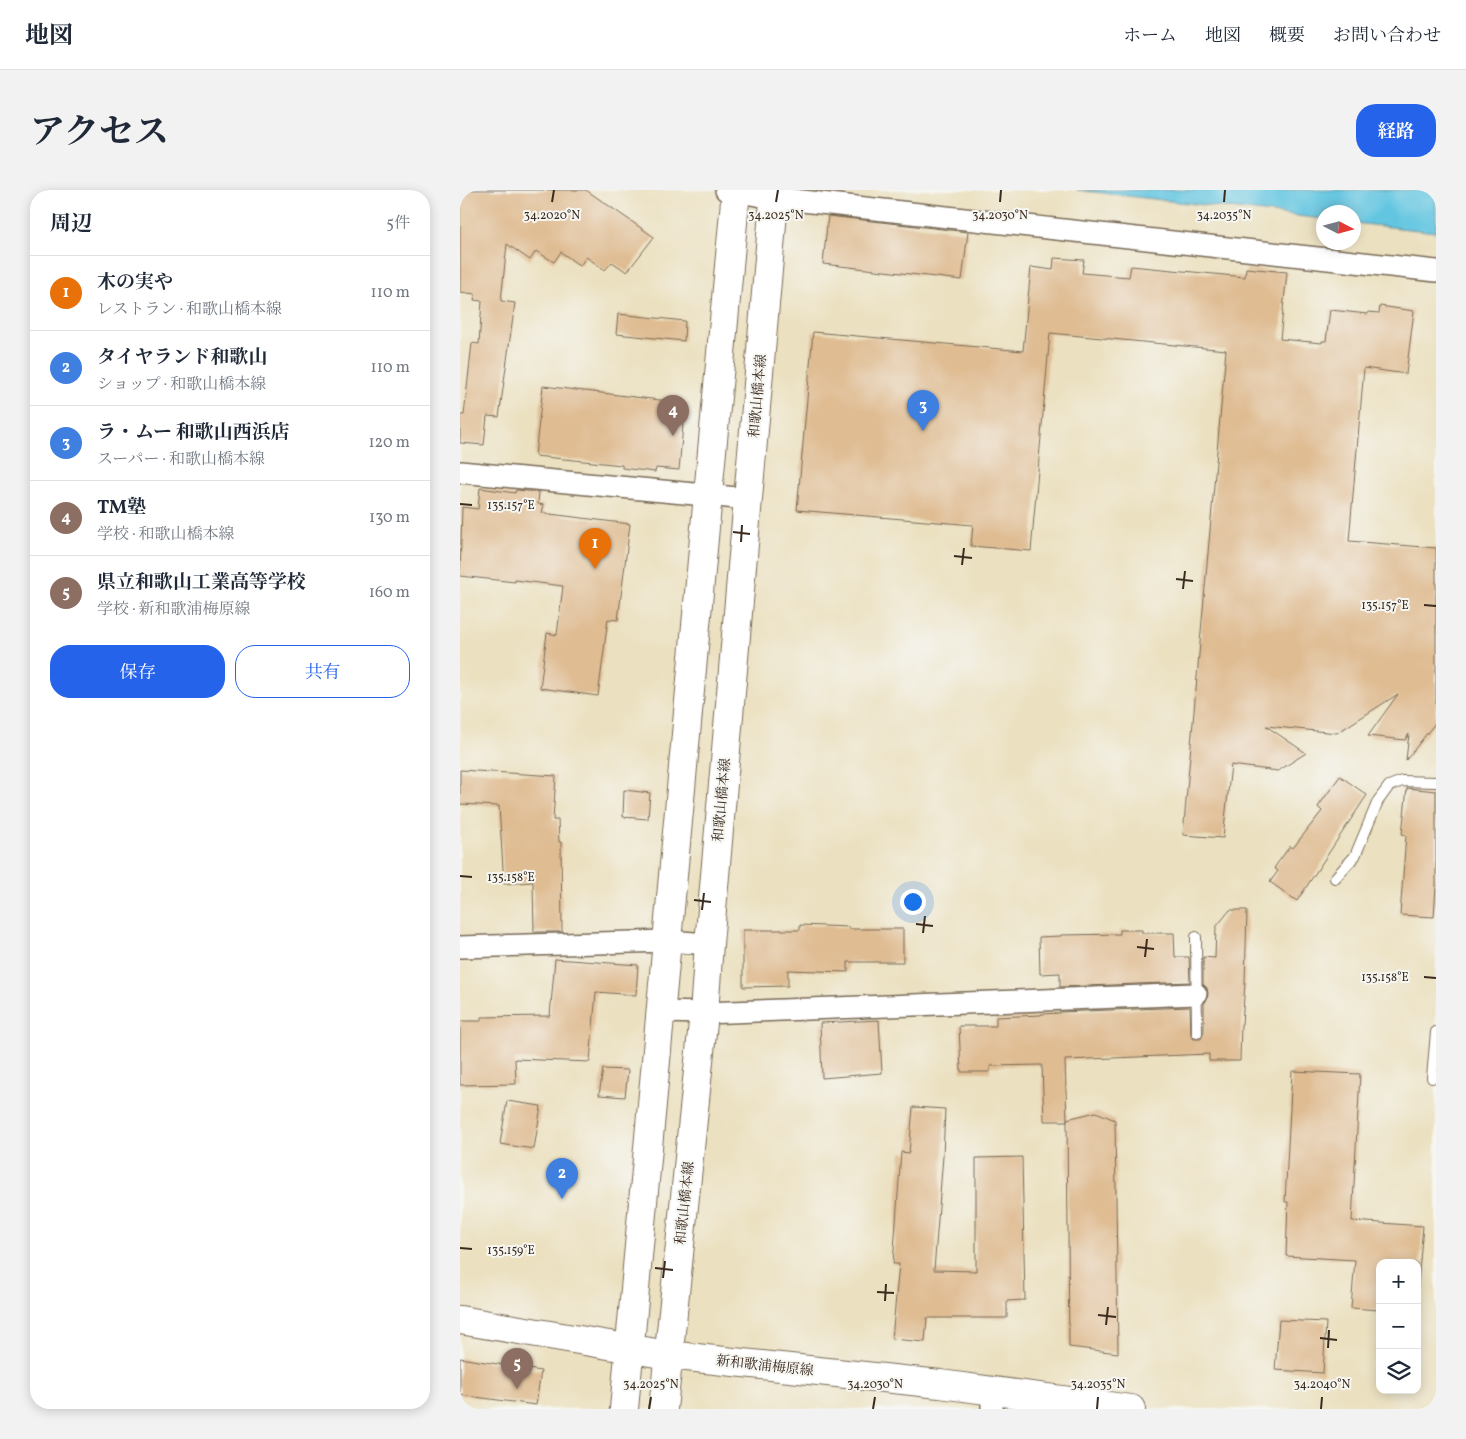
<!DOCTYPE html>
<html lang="ja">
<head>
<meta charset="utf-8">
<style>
	body { margin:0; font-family:Vollkorn,"Noto Serif JP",serif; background:#f2f2f3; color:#1f2937 }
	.controls { position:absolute; right:15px; bottom:15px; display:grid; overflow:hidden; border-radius:10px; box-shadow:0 2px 12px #0003 }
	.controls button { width:45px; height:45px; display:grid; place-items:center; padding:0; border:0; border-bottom:1px solid #e0e1e3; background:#fff; color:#1f2937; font:25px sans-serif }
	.compass { position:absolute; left:856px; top:15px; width:45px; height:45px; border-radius:50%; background:#fff; box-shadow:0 2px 12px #0003; rotate:96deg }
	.you { position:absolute; left:452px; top:711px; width:18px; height:18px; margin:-12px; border:4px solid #fff; border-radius:50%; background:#1a73e8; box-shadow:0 0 0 8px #1a73e833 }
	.badge { display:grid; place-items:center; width:32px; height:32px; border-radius:50%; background:#2563eb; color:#fff; font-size:16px; font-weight:700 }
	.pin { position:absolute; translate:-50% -41px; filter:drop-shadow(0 1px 2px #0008) }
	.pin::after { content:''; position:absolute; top:26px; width:18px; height:15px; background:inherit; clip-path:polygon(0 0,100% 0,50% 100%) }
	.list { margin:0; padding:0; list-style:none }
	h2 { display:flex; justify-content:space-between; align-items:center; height:65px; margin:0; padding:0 20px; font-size:21px }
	h2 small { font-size:16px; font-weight:400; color:#747a83 }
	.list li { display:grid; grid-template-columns:32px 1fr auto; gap:15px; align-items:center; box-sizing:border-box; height:75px; padding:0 20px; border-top:1px solid #e0e1e3 }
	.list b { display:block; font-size:19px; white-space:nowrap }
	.list p { margin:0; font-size:16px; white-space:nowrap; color:#747a83 }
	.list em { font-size:16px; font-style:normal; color:#747a83 }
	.actions { display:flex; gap:10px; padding:15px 20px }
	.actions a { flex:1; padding:11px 0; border:1px solid #2563eb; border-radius:20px; text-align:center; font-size:18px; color:#2563eb }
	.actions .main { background:#2563eb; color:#fff }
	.icon { flex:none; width:28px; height:28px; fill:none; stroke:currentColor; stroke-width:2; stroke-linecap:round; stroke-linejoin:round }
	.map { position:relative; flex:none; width:976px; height:1219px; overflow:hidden; border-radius:20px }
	header { display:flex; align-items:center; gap:30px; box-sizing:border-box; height:70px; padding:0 25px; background:#fff; border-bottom:1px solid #e0e1e3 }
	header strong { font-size:24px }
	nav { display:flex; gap:28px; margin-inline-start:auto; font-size:18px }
	.intro { display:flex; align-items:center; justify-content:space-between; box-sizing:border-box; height:120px; padding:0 30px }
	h1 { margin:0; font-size:35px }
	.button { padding:12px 22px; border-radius:20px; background:#2563eb; color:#fff; font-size:18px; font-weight:700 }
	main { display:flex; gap:30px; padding:0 30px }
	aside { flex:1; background:#fff; border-radius:20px; box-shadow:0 2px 12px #0003 }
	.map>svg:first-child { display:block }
</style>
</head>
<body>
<header>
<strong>地図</strong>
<nav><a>ホーム</a><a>地図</a><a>概要</a><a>お問い合わせ</a></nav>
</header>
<div class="intro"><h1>アクセス</h1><a class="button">経路</a></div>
<main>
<aside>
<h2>周辺<small>5件</small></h2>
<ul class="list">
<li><span class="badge" style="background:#e8710a">1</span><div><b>木の実や</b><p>レストラン · 和歌山橋本線</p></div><em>110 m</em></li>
<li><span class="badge" style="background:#3f7fe0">2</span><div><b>タイヤランド和歌山</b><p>ショップ · 和歌山橋本線</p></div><em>110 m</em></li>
<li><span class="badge" style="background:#3f7fe0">3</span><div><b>ラ・ムー 和歌山西浜店</b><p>スーパー · 和歌山橋本線</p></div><em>120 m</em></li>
<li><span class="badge" style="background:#8d6e63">4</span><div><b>TM塾</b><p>学校 · 和歌山橋本線</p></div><em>130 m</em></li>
<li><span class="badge" style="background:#8d6e63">5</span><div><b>県立和歌山工業高等学校</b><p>学校 · 新和歌浦梅原線</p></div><em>160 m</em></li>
</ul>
<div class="actions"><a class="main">保存</a><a>共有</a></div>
</aside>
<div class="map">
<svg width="976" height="1219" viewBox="0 0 976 1219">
	<rect width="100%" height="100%" fill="#f6f6f2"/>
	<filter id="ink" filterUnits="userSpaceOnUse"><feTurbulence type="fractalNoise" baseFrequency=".02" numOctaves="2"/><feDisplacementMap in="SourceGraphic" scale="10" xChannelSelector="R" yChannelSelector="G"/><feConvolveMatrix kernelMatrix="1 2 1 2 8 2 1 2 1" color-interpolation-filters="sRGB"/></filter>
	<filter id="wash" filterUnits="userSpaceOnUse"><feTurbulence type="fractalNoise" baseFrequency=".0096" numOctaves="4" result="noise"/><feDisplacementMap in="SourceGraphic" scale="20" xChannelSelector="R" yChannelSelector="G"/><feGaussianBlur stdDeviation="1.12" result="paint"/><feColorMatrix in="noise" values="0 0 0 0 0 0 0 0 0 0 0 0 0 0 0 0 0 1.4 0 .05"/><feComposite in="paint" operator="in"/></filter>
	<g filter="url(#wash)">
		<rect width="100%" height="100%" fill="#ebe0bf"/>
		<path fill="#63c6e1" stroke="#4f7880" d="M 617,0 L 976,0 L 976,42 L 894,33 L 894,22 L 864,22 L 863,29 Z"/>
		<g id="blocks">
			<g fill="#dfbc92">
				<path d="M 0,0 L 126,0 L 194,47 L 167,82 L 152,72 L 145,80 L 126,67 L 120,76 L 101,62 L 94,72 L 76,61 L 70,70 L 47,54 L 41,111 L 55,113 L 39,227 L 27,226 L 24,255 L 0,253 L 0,225 L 4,225 L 12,153 L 19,154 L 22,111 L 14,110 L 15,104 L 0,102 Z"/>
				<path d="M 368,26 L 508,42 L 502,90 L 363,74 Z"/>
				<path d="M 594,68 L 624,70 L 622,83 L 669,87 L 671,76 L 785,87 L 786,78 L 827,82 L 820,149 L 862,153 L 862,151 L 866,151 L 870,120 L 908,124 L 908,122 L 919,123 L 920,116 L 954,121 L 946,184 L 904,178 L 889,351 L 976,358 L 976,532 L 946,570 L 949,544 L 945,550 L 908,546 L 938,504 L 877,543 L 806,536 L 846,563 L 818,581 L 771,575 L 763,648 L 723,645 L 766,160 L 590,143 L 571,361 L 511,356 L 513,335 L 337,320 L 353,142 L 563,161 L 571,77 L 593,80 Z"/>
				<path d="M 158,124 L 225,131 L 224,151 L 156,144 Z"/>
				<path d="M 83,196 L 225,213 L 219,280 L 196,278 L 195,282 L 162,278 L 162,275 L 75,266 Z"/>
				<path d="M 20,298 L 55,303 L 56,300 L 79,302 L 78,314 L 84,315 L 82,323 L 170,334 L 158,430 L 148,429 L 138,506 L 80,498 L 87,443 L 97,445 L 103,396 L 55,390 L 55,392 L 0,386 L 2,317 L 18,319 Z"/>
				<path d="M 0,580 L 96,586 L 93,630 L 98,630 L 99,652 L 101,652 L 102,742 L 74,742 L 73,692 L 44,694 L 39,616 L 0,614 Z"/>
				<path d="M 880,586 L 907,605 L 837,711 L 810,692 L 818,681 L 814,678 L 830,656 L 833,658 L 862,621 L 858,617 Z"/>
				<path d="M 947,598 L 976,601 L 976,696 L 974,727 L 940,725 L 946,645 L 942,644 Z"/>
				<path d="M 164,600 L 190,603 L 188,629 L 163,627 Z"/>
				<path d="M 770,720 L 787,720 L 785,793 L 782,834 L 781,834 L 780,871 L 749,871 L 749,864 L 605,870 L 607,931 L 584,931 L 582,875 L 530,876 L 530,882 L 501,882 L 499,836 L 536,836 L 536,827 L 581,825 L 581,824 L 600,823 L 600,822 L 730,817 L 731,846 L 734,849 L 741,849 L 744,843 L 744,814 L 747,809 L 748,804 L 747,798 L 743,794 L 743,767 L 755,768 L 756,737 Z"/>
				<path d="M 340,735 L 389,737 L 389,739 L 443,739 L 443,772 L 388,772 L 388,782 L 328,780 L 328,796 L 283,797 L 283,740 L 340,740 Z"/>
				<path d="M 660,740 L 682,740 L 682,743 L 714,743 L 715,767 L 729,767 L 730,792 L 600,797 L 600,783 L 580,784 L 579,747 L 601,746 L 601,745 L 660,744 Z"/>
				<path d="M 95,769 L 178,775 L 176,805 L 136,802 L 130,872 L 55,869 L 56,894 L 0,895 L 0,831 L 21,831 L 21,827 L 90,826 Z"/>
				<path d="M 419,830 L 422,883 L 362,888 L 360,833 Z"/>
				<path d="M 143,879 L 168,880 L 165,907 L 139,905 Z"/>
				<path d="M 832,881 L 900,884 L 892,1031 L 963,1036 L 957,1105 L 957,1073 L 920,1073 L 920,1120 L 891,1118 L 895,1070 L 826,1066 L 828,1012 L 825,1012 Z"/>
				<path d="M 47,911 L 81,916 L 74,959 L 40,954 Z"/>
				<path d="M 453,917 L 485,919 L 483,966 L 474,1080 L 516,1081 L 516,968 L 562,967 L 565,1110 L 547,1111 L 547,1128 L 467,1128 L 465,1152 L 432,1149 L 439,1074 L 433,1074 L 441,962 L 449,963 Z"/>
				<path d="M 636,922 L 655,930 L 658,1163 L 609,1157 L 607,929 Z"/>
				<path d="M 819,1130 L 866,1132 L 863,1183 L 815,1180 Z"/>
				<path d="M 0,1168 L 81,1181 L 76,1215 L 0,1205 Z"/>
			</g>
		</g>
	</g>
	<g filter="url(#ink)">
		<use href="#blocks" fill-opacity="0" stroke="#796a56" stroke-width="1"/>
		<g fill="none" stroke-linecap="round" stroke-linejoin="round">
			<g stroke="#796a56" stroke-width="12">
				<g id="service">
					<path d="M 875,688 L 895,666 L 918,611 L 929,596 L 942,591 L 976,592"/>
					<path d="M 736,747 L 737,843"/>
					<path d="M 972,888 L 976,842"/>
				</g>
			</g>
			<g stroke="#796a56" stroke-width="24">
				<g id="minor">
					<path d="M 266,0 L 315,8 L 976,81"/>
					<path d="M 0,282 L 288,309"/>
					<path d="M 0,757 L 207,751 L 249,754"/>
					<path d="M 201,822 L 244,823 L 736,804"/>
					<path d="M 532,1219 L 532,1201"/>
				</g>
			</g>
			<g stroke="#796a56" stroke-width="30">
				<g id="primary">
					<path d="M 0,1130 L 208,1165 L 480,1194 L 671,1219"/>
					<path d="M 164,1219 L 276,0"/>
					<path d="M 203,1219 L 244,823 L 249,754 L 315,0"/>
				</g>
			</g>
			<use href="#service" stroke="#fff" stroke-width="10"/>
			<use href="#minor" stroke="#fff" stroke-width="21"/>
			<use href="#primary" stroke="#fff" stroke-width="28"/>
		</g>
	</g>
	<path fill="none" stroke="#3b2a1e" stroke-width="2" d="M 92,12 L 94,0M 316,12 L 318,0M 540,12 L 541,0M 764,12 L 765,0M 0,314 L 12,315M 273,342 L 290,344M 281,352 L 282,335M 494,366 L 512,368M 502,375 L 504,358M 716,389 L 733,391M 723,399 L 725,381M 964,415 L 976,416M 0,686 L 12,687M 234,710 L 251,712M 242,720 L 244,703M 456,734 L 473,736M 463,743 L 465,726M 677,757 L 694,759M 685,767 L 687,749M 964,787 L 976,788M 0,1058 L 12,1059M 195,1078 L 213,1080M 203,1088 L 205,1071M 417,1102 L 434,1103M 425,1111 L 426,1094M 638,1125 L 656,1127M 646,1135 L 648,1117M 860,1148 L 877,1150M 868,1158 L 869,1140M 189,1219 L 191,1207M 413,1219 L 415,1207M 637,1219 L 638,1207M 861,1219 L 862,1207"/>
	<g text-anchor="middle" stroke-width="4" stroke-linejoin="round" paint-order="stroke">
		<g font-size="14" fill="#3b2a1e" stroke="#f6f6f2">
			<text transform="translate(297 206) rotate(-85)" y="5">和歌山橋本線</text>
			<text transform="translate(261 610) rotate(-85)" y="5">和歌山橋本線</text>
			<text transform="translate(224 1013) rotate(-84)" y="5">和歌山橋本線</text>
			<text transform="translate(305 1175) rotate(6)" y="5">新和歌浦梅原線</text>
		</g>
	</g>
	<g font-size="12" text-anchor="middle" fill="#3b2a1e" stroke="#f6f6f2" stroke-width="4" stroke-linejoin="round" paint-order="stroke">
		<text x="92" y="29">34.2020°N</text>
		<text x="316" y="29">34.2025°N</text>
		<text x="540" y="29">34.2030°N</text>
		<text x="764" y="29">34.2035°N</text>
		<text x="51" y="319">135.157°E</text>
		<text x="925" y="419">135.157°E</text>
		<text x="51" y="691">135.158°E</text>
		<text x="925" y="791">135.158°E</text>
		<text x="51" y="1064">135.159°E</text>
		<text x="191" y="1198">34.2025°N</text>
		<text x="415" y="1198">34.2030°N</text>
		<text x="638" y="1198">34.2035°N</text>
		<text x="862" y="1198">34.2040°N</text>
	</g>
</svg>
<div class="controls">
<button>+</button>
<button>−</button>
<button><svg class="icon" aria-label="layers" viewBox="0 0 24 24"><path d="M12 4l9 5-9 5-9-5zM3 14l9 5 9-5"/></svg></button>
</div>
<svg class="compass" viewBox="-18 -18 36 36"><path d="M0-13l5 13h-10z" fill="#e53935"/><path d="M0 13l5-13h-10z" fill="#747a83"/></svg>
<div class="you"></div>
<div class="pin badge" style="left:135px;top:379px;background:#e8710a">1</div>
<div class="pin badge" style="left:102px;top:1009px;background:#3f7fe0">2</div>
<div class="pin badge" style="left:463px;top:241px;background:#3f7fe0">3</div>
<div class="pin badge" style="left:213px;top:246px;background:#8d6e63">4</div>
<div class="pin badge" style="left:57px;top:1199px;background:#8d6e63">5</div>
</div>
</main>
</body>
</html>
